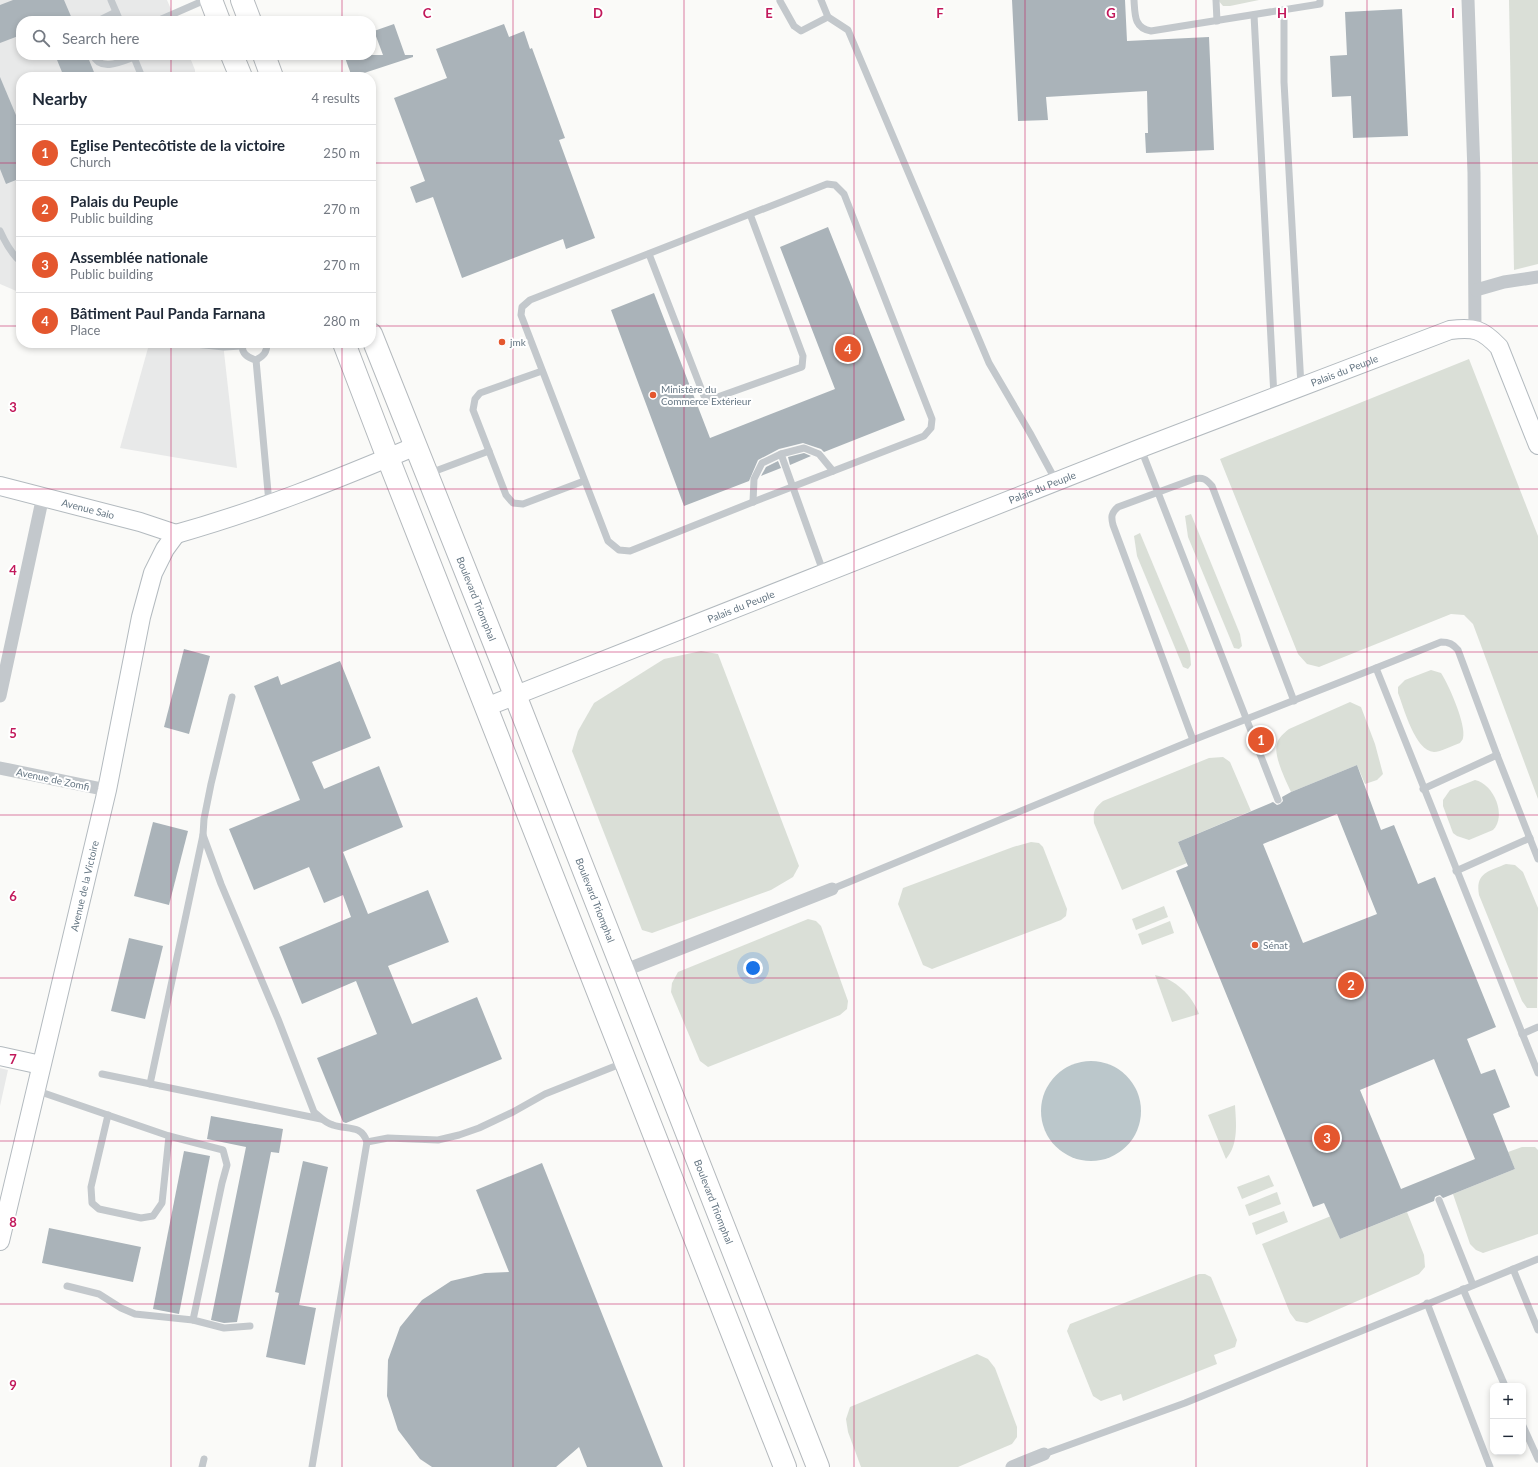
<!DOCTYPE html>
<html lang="en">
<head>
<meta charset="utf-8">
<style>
	body { margin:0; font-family:Lato,sans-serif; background:#f2f2f3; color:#1f2937 }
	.controls { position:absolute; right:12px; bottom:12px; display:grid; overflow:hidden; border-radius:8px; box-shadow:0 2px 6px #0003 }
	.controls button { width:36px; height:36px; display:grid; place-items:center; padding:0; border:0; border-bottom:1px solid #e0e1e3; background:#fff; color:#1f2937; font:20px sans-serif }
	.you { position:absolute; left:753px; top:968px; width:14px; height:14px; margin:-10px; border:3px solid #fff; border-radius:50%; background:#1a73e8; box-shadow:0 0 0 6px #1a73e833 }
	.badge { display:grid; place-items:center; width:26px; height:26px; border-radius:50%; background:#e4572e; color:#fff; font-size:13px; font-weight:700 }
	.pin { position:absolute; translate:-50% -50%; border:2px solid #fff; box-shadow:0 1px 4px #0006 }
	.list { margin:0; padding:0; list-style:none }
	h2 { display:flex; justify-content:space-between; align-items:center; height:52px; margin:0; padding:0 16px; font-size:17px }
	h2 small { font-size:13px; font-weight:400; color:#747a83 }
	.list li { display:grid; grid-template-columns:26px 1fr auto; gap:12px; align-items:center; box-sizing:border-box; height:56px; padding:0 16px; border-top:1px solid #e0e1e3 }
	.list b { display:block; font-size:15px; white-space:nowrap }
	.list p { margin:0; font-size:13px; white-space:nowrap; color:#747a83 }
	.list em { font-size:13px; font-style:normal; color:#747a83 }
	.icon { flex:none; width:22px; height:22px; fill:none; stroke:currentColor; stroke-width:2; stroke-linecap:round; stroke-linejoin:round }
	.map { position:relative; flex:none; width:1538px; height:1467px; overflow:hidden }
	.search { position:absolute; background:#fff; box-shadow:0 2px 6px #0003; left:16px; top:16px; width:360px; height:44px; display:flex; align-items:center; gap:10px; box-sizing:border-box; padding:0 14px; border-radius:16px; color:#747a83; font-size:15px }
	.panel { position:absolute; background:#fff; box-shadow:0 2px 6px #0003; left:16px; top:72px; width:360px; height:276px; border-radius:16px }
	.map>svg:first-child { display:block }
</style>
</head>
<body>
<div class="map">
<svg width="1538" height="1467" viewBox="0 0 1538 1467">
	<rect width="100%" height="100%" fill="#fafaf8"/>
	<g fill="#e8e9e9">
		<path d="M 0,0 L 167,0 L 176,21 L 21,21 L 21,55 L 189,55 L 195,70 L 195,77 L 21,77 L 21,293 L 0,284 Z"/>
		<path d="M 136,343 L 223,343 L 237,468 L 120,448 L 148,348 Z"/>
		<path d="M 0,1068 L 8,1070 L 0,1106 Z"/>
	</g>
	<g fill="#dadfd7">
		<path d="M 1218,0 L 1259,0 L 1230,6 L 1223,6 Z"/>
		<path d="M 1509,0 L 1538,0 L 1538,264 L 1514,270 Z"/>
		<path d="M 1469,359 L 1538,536 L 1538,799 L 1473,624 L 1464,615 L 1451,614 L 1319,667 L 1307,664 L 1298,654 L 1220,459 Z"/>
		<path d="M 1191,514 L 1240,634 L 1242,646 L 1239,649 L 1234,648 L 1188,537 L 1185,516 Z"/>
		<path d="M 1140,533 L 1190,653 L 1191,665 L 1188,669 L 1183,667 L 1137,556 L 1134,536 Z"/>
		<path d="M 701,651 L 718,654 L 799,866 L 793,877 L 771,890 L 652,933 L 642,930 L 572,751 L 578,731 L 594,703 L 664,659 Z"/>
		<path d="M 1431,670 L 1441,673 C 1448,683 1467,726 1463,738 C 1463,740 1461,741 1460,743 C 1454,745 1440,752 1434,752 C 1415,751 1404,708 1398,693 L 1398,687 L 1405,680 Z"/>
		<path d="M 1350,702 L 1361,707 L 1375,744 L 1383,774 L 1377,780 L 1365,784 L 1357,765 L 1291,792 C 1286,781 1273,755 1277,744 C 1278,738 1284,733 1289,729 Z"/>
		<path d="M 1223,757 L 1230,762 L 1251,811 L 1178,842 L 1187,863 L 1122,890 L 1094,823 C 1093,811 1094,809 1103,801 L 1209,758 Z"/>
		<path d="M 1475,780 C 1494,784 1507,816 1493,830 L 1469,840 L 1457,836 L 1453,833 L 1443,806 L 1443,800 L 1450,790 Z"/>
		<path d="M 1031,842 L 1039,843 L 1043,847 L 1067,909 L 1066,916 L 1061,920 L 932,969 L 923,965 L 898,904 L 903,888 L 1013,847 Z"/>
		<path d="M 1506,864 L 1515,865 L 1523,872 L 1538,908 L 1537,1008 L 1527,1008 L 1522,1001 L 1479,895 C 1475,873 1489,871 1506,864 Z"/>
		<path d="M 1164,906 L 1168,917 L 1136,930 L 1132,919 Z"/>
		<path d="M 808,919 L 816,921 L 821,926 L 848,1001 L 847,1009 L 840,1015 L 708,1067 L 700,1061 L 671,992 L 672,983 L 678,972 Z"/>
		<path d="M 1170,921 L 1174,933 L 1142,945 L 1138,934 Z"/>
		<path d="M 1155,975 C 1175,979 1192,995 1199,1014 L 1172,1022 Z"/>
		<path d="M 1235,1105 C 1236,1123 1239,1144 1226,1159 L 1208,1115 Z"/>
		<path d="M 1522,1147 L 1535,1147 L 1538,1150 L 1538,1234 L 1483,1253 L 1476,1250 L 1470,1244 L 1453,1194 L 1515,1169 L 1508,1152 Z"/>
		<path d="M 1269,1175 L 1274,1186 L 1242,1199 L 1237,1187 Z"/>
		<path d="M 1277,1192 L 1281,1204 L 1249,1216 L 1245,1205 Z"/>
		<path d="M 1284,1211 L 1288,1222 L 1256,1235 L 1252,1223 Z"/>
		<path d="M 1407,1212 L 1424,1255 L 1425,1267 L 1419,1274 L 1307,1323 L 1296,1321 L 1290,1313 L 1262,1244 L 1331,1216 L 1340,1239 Z"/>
		<path d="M 1199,1274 L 1205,1274 L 1211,1277 L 1237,1340 L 1235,1347 L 1214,1355 L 1217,1364 L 1123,1401 L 1121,1394 L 1101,1401 L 1093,1396 L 1067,1331 L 1070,1324 Z"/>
		<path d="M 977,1354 L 988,1359 L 995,1368 L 1017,1427 L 1017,1437 L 1012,1444 L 958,1467 L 861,1467 L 848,1432 L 846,1419 L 850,1407 Z"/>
	</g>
	<circle fill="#bbc7cb" cx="1091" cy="1111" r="50"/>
	<g fill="#aab3b9" fill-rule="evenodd">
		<path d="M 13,0 L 64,0 L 73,21 L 21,21 L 21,35 L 0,43 L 0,5 Z"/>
		<path d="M 1012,0 L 1125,0 L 1127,41 L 1209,37 L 1214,150 L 1146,153 L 1145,133 L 1148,133 L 1147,91 L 1046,97 L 1048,120 L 1018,121 Z"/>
		<path d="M 1402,9 L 1408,136 L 1353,138 L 1351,96 L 1332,97 L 1330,56 L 1347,55 L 1345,12 Z"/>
		<path d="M 394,24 L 405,55 L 413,55 L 413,57 L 352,77 L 344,55 L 383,55 L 374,31 Z"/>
		<path d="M 504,24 L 509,37 L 524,31 L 530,49 L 532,48 L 565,138 L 559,140 L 595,238 L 566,249 L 563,239 L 462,278 L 433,197 L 416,203 L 410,187 L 425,181 L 394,98 L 447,78 L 436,49 Z"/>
		<path d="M 55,55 L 87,55 L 96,77 L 64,77 Z"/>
		<path d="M 0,77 L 21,127 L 21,178 L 6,184 L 0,169 Z"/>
		<path d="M 828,227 L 905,420 L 824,452 L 821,449 L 803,443 L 779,449 L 758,460 L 749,481 L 684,506 L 611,310 L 654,293 L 710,438 L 835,389 L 780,247 Z"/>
		<path d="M 804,453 L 811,456 L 790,465 L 788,457 Z"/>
		<path d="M 778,461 L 781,468 L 761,476 L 766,467 Z"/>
		<path d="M 184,649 L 210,656 L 189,734 L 164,727 Z"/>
		<path d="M 340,661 L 371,738 L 312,762 L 324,789 L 379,766 L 403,827 L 343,852 L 368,914 L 428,890 L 449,942 L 388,966 L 412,1024 L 477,997 L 502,1059 L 346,1123 L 343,1122 L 317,1058 L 377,1034 L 356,981 L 302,1004 L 279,947 L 351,917 L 343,895 L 324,903 L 309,867 L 254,890 L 229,829 L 300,800 L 254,686 L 278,676 L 281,685 Z"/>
		<path d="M 1357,765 L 1381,830 L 1394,825 L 1418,884 L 1435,877 L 1496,1027 L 1467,1039 L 1481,1074 L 1495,1069 L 1510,1107 L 1493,1114 L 1515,1169 L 1443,1198 L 1440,1195 L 1437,1196 L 1435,1197 L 1434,1201 L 1340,1239 L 1324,1203 L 1313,1207 L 1176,871 L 1188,866 L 1178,842 L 1273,802 L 1277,805 L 1280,804 L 1283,801 L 1282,797 L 1291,792 ZM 1337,814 L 1377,914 L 1303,943 L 1263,844 ZM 1434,1059 L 1475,1159 L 1401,1189 L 1360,1090 Z"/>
		<path d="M 153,822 L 188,831 L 169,905 L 134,896 Z"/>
		<path d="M 129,938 L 163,946 L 145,1019 L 111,1011 Z"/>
		<path d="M 211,1116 L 283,1129 L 279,1153 L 271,1152 L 237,1322 L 224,1323 L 211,1320 L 246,1147 L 207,1139 Z"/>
		<path d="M 184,1151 L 210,1156 L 179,1314 L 153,1309 Z"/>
		<path d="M 303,1161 L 328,1167 L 299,1305 L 316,1308 L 305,1365 L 266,1357 L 279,1293 L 275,1292 Z"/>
		<path d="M 542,1163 L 663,1467 L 587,1467 L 579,1447 L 556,1467 L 432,1467 L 420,1459 L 398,1430 L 387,1396 L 388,1360 L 400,1327 L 422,1300 L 451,1281 L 485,1273 L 509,1272 L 476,1190 Z"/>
		<path d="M 49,1228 L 141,1247 L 133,1282 L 42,1263 Z"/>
	</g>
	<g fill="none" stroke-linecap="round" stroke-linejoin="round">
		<g stroke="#b3babf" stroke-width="20">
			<g id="secondary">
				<path id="s1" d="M 0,486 L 140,522 L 176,534"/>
				<path d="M 176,534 C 258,511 338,479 416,446"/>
				<path id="s2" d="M 486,707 L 1141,448 L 1450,330 C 1474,327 1482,329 1499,347 L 1538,445"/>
				<path d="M 0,1056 L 41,1065"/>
				<path id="s3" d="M 0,1241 L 107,790 L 141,617 L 153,573 L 165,549 L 176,534"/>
			</g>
		</g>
		<g stroke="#b4b9bd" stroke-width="24">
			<g id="highway">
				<path d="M 211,0 L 219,21"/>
				<path d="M 242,0 L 250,21"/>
				<path d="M 232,55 L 241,77"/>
				<path d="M 264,55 L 272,77"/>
				<path id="s4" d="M 371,334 L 515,695 L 818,1467"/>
				<path d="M 344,343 L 388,458 L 785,1467"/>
			</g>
		</g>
		<g stroke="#c3c8cc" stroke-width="7">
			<path d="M 111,0 L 120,21"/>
			<path d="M 821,0 L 828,17 L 848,30 L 989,363 L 1030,433 L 1056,481"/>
			<path d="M 1134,0 C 1135,15 1134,28 1151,31 L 1320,4 L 1320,0"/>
			<path d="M 1216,0 L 1217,21"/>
			<path d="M 780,1 L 794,26 L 801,31 L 828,17"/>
			<path d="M 1284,10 L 1284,82 L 1301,386"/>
			<path d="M 1254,15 L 1274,397"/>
			<path d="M 98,21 L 116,12"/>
			<path d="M 157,21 L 205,0"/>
			<path d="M 93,55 C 100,72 121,62 134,57"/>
			<path d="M 133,55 L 142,77"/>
			<path d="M 827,184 L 835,185 L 844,194 L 932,419 L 931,428 L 924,436 L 753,502 L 630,551 L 619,550 L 608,541 L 521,315 L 522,307 L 530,300 Z"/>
			<path d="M 0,231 C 5,242 11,254 21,262"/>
			<path d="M 649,254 L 704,396 L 712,399 L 802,367 L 803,356 L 750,214"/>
			<path d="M 185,343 L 224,347 L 242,346"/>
			<path d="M 243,343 C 240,353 248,358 256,360 C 264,356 267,352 267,343"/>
			<path d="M 256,360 L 269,503"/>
			<path d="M 542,371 L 480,393 L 475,399 L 473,410 L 506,495 L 513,503 L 523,504 L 584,481"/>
			<path d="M 1141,449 L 1278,800"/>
			<path d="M 781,454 L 824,574"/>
			<path d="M 430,473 L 489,451"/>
			<path d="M 753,502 L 754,479 L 762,463 L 781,454 L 804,448 L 819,454 L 833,471"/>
			<path d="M 1376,668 L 1441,642 C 1449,642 1453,644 1458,650 L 1497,755 L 1538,859"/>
			<path d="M 232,697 L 211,784 L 204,819 L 203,835 L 221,884 L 278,1019 L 314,1112 C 320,1117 325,1123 333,1125 C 347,1130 361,1124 367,1142 L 312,1467"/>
			<path d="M 1193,740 L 1113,525 C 1111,517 1111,513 1118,507 L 1194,479 C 1203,477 1206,479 1212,486 L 1294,701"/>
			<path d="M 1423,789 L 1497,755"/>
			<path d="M 1456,871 L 1530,838"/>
			<path d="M 832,889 L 1193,740 L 1376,668 L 1538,1073"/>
			<path d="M 1522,1034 L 1538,1027"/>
			<path d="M 102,1074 L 321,1119"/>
			<path d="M 150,1084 L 203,835"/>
			<path d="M 35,1090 L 169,1136 L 223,1150 L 227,1165 L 222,1183 L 193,1320 L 224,1328 L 250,1326"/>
			<path d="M 108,1115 L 91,1187 L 92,1203 L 99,1209 L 141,1218 L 153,1216 L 162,1203 L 169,1136"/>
			<path d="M 367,1142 L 388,1138 L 438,1140 L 459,1135 L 479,1128 L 513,1112 L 545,1094 L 623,1063"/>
			<path d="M 1439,1200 L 1473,1285"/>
			<path d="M 1513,1269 L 1538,1330"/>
			<path d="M 67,1286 L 99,1294 L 121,1308 L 135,1314 L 193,1320"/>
			<path d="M 1463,1289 L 1505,1386"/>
			<path d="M 1427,1303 L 1490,1467"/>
			<path d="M 1523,1426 L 1538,1459"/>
			<path d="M 1044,1454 L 1185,1403 L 1538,1259"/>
			<path d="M 202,1467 L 204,1459"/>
		</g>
		<g stroke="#c3c8cc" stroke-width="13">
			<path d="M 1468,0 L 1474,173 L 1475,330"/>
			<path d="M 1476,290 L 1504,282 L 1538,277"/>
			<path d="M 0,696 L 43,496"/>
			<path d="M 0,768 L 107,790"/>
			<path d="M 623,971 L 832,889"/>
			<path d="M 1012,1467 L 1044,1454"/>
		</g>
		<use href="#secondary" stroke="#fff" stroke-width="18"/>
		<use href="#highway" stroke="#fff" stroke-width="22"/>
	</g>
	<path fill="none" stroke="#c2185b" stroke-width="1" stroke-opacity="0.55" d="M 171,0 L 171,21M 342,0 L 342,21M 513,0 L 513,1467M 684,0 L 684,1467M 854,0 L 854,1467M 1025,0 L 1025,1467M 1196,0 L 1196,1467M 1367,0 L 1367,1467M 171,55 L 171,77M 342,55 L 342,77M 0,163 L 21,163M 371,163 L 1538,163M 0,326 L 21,326M 371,326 L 1538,326M 171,343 L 171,1467M 342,343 L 342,1467M 0,489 L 1538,489M 0,652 L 1538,652M 0,815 L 1538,815M 0,978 L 1538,978M 0,1141 L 1538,1141M 0,1304 L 1538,1304"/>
	<g fill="#e4572e" stroke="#fff" stroke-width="1.5">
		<circle cx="502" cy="342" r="4"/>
		<circle cx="653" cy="395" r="4"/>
		<circle cx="1255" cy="945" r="4"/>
	</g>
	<g text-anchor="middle" stroke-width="4" stroke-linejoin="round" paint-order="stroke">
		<g font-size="10" fill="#657683" stroke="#fff" text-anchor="start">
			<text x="510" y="346">jmk</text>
			<text x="661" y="393">Ministère du<tspan x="661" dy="12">Commerce Extérieur</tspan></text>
			<text x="1263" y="949">Sénat</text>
		</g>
		<g font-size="10" fill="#657683" stroke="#fff">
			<text dy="4" stroke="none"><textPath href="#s2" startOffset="922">Palais du Peuple</textPath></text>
			<text dy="4" stroke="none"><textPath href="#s2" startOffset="598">Palais du Peuple</textPath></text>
			<text dy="4" stroke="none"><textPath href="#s1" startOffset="91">Avenue Saio</textPath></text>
			<text dy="4" stroke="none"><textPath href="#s4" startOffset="285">Boulevard Triomphal</textPath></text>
			<text dy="4" stroke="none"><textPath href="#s2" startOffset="274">Palais du Peuple</textPath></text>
			<text transform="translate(53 779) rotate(12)" y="4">Avenue de Zomfi</text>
			<text dy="4" stroke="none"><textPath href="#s3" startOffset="365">Avenue de la Victoire</textPath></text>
			<text dy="4" stroke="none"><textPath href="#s4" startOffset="609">Boulevard Triomphal</textPath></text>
			<text dy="4" stroke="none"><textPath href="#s4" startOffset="933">Boulevard Triomphal</textPath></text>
		</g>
	</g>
	<g font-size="13" text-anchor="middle" font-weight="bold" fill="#c2185b" stroke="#fff" stroke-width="4" stroke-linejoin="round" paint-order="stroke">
		<text x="427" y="18">C</text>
		<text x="598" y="18">D</text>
		<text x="769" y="18">E</text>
		<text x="940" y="18">F</text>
		<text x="1111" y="18">G</text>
		<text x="1282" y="18">H</text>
		<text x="1453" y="18">I</text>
		<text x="13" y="412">3</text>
		<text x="13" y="575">4</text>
		<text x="13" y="738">5</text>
		<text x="13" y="901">6</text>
		<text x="13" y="1064">7</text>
		<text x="13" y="1227">8</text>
		<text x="13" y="1390">9</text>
	</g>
</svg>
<div class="controls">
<button>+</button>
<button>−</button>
</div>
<div class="you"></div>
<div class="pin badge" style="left:1261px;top:740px">1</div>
<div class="pin badge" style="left:1351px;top:985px">2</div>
<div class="pin badge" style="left:1327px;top:1138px">3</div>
<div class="pin badge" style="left:848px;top:349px">4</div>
<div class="search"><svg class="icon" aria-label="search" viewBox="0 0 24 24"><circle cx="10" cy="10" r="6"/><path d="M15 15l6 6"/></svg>Search here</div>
<section class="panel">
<h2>Nearby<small>4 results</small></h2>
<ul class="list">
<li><span class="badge">1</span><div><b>Eglise Pentecôtiste de la victoire</b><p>Church</p></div><em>250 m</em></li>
<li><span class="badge">2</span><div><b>Palais du Peuple</b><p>Public building</p></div><em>270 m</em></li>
<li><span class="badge">3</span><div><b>Assemblée nationale</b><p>Public building</p></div><em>270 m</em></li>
<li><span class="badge">4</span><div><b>Bâtiment Paul Panda Farnana</b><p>Place</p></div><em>280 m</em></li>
</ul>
</section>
</div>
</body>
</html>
